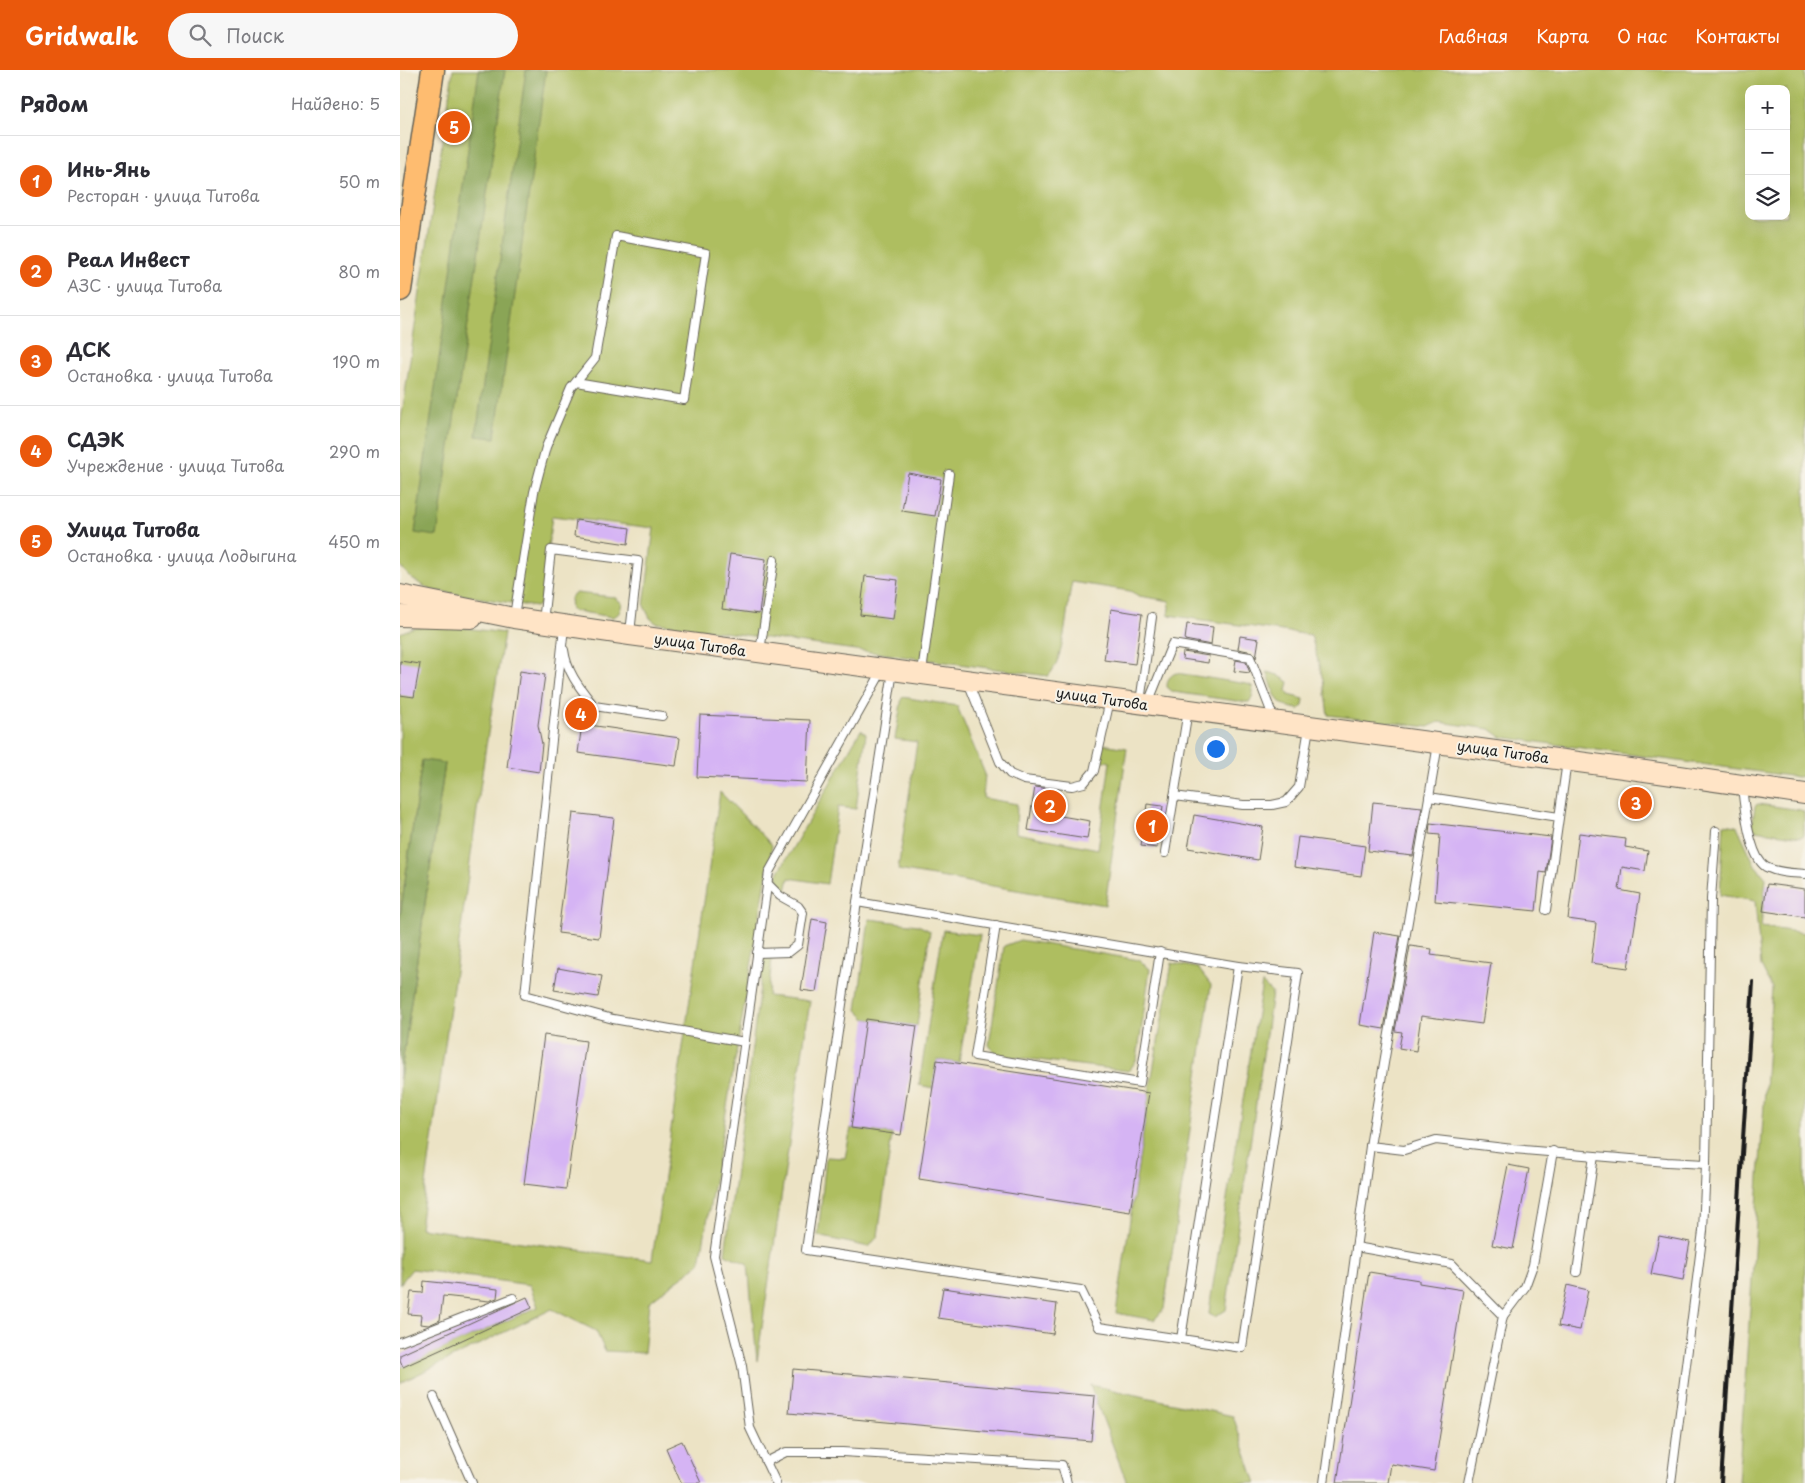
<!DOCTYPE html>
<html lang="ru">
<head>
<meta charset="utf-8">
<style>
	body { margin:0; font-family:"Playpen Sans",sans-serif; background:#f7f7f7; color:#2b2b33 }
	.controls { position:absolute; right:15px; top:15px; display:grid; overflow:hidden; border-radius:10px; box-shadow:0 5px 20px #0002 }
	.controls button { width:45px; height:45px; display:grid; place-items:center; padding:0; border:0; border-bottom:1px solid #e1e1e2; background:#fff; color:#2b2b33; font:25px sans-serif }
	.you { position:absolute; left:815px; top:678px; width:18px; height:18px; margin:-12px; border:4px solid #fff; border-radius:50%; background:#1a73e8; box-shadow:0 0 0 8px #1a73e833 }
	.badge { display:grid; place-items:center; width:32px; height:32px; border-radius:50%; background:#ea580c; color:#fff; font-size:16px; font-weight:700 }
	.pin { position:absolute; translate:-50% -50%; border:2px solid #fff; box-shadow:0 1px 5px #0006 }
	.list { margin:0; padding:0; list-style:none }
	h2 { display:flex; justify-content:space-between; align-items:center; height:65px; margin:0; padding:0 20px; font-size:21px }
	h2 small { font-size:16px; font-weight:400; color:#7c7c81 }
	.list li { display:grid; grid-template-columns:32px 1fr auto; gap:15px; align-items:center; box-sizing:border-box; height:90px; padding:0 20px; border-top:1px solid #e1e1e2 }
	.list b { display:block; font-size:19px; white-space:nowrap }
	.list p { margin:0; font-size:16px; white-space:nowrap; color:#7c7c81 }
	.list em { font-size:16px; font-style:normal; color:#7c7c81 }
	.icon { flex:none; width:28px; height:28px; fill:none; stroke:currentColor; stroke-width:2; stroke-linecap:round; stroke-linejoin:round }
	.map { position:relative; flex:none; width:1405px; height:1413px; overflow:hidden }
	header { display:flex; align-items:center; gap:30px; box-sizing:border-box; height:70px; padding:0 25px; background:#ea580c; color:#fff }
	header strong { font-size:24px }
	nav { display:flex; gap:28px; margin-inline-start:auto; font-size:18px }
	.search { width:350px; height:45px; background:#f7f7f7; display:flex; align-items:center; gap:12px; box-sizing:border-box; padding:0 18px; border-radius:28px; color:#7c7c81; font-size:19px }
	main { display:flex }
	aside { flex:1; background:#fff }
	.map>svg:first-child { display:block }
</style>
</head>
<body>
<header>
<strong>Gridwalk</strong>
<div class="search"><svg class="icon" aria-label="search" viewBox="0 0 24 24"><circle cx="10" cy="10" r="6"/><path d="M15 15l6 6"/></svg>Поиск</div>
<nav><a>Главная</a><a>Карта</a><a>О нас</a><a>Контакты</a></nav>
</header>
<main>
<aside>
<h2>Рядом<small>Найдено: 5</small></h2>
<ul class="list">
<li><span class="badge">1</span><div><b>Инь-Янь</b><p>Ресторан · улица Титова</p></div><em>50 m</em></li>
<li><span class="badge">2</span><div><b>Реал Инвест</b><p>АЗС · улица Титова</p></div><em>80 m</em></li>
<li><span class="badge">3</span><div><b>ДСК</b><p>Остановка · улица Титова</p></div><em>190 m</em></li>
<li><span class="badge">4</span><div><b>СДЭК</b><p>Учреждение · улица Титова</p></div><em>290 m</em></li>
<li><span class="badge">5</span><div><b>Улица Титова</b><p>Остановка · улица Лодыгина</p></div><em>450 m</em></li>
</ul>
</aside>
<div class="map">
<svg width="1405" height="1413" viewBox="0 0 1405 1413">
	<rect width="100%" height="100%" fill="#f7f3e8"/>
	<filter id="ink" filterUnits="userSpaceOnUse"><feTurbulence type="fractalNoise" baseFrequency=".02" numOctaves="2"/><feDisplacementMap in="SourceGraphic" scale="10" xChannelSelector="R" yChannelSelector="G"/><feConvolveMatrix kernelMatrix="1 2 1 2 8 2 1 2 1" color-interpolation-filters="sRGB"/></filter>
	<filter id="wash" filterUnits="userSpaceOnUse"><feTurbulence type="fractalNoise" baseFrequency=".0096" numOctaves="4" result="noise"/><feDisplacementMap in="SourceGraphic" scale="20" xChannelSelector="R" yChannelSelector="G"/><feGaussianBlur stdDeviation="1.12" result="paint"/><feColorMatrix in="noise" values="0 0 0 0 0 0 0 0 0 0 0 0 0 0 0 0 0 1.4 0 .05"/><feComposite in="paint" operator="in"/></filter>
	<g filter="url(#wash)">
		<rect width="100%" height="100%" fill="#ece3c5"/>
		<g fill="#aebe61" stroke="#656d3e" fill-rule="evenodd">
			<path d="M 53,0 L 1405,0 L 1405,706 L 1397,707 L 1101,667 L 1090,659 L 1039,652 L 1028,657 L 928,645 L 923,610 L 911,565 L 768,545 L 770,531 L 739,526 L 730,521 L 672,512 C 666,536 666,589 648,606 L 256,553 L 250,548 L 244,536 L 254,458 L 152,446 L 141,531 L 139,535 L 136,537 L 31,520 L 12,509 L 0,496 L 0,357 ZM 1349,19 L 1386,19 L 1386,146 L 1349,146 Z"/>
			<path d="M 176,523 L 214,527 L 222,533 C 220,541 220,545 212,547 L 175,541 L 171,540 L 170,528 Z"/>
			<path d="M 49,556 L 104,563 L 85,682 L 20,1158 L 252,1190 L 320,722 L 372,775 L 300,1193 L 249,1232 L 244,1283 L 205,1281 L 196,1261 L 152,1239 L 0,1313 L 0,1297 L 138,1237 L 130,1215 L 12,1199 L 0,1214 L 0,1009 L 45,694 L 22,691 L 0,846 L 0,563 L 15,557 Z"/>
			<path d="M 867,602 L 878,605 L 889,612 L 887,621 L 889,625 L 904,629 L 903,636 L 899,639 C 873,636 876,624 867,602 Z"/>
			<path d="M 776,603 L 847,614 L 852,616 C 854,622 853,627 849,632 L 844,632 L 773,622 L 767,617 C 767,610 769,606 776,603 Z"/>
			<path d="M 502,627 L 557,636 L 585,704 L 583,728 L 617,734 L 616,763 L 698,779 L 710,692 L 700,690 L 702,674 L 727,678 L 705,835 L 498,800 L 517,672 L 495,669 Z"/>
			<path d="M 461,660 L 466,664 L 456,739 L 438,737 L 427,814 L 389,808 L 386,821 L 381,818 L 377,805 Z"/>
			<path d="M 1358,734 L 1401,740 L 1404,742 L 1404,765 L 1401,767 L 1355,760 L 1352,757 L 1355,736 Z"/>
			<path d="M 1324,754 L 1337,756 L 1355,795 L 1366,808 L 1361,857 L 1405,863 L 1405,1413 L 1338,1413 L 1372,918 L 1361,896 L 1355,831 L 1320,825 Z"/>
			<path d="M 469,849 L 518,855 L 530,861 L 517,956 L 466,949 L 457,940 Z"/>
			<path d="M 543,860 L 580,865 L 559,993 L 537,990 L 533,1018 L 519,1015 Z"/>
			<path d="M 620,870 L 739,890 L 750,899 L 737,989 L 729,1001 L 597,985 L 589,975 L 604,876 Z"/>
			<path d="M 367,886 L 370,886 L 372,889 L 368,926 L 410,931 L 357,1291 L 348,1194 L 325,1184 L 363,893 L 364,888 Z"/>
			<path d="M 772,893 L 798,898 L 811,915 L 764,1239 L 754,1250 L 716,1243 L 749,1023 Z"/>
			<path d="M 862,913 L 872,923 L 826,1240 L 815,1247 L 809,1244 L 811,1227 Z"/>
			<path d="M 451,1058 L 492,1064 L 478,1166 L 469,1177 L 418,1166 L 426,1087 L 445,1088 Z"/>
			<path d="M 690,1315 L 833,1346 L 856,1413 L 727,1413 Z"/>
		</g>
		<g fill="#8aa557" stroke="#53603a">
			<path d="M 79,0 L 105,0 L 37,466 L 15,463 Z"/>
			<path d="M 126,0 L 146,0 L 95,368 L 76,366 Z"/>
			<path d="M 22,690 L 45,693 L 0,1009 L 0,847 Z"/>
		</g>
		<g id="blocks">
			<g fill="#d5b4f4">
				<path d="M 508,403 L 541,409 L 535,446 L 502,441 Z"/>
				<path d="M 176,450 L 230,458 L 228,474 L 174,466 Z"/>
				<path d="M 330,484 L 366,489 L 359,544 L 322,539 Z"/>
				<path d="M 465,506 L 498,510 L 493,549 L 460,545 Z"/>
				<path d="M 711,539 L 742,544 L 735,594 L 704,590 Z"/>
				<path d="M 787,554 L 813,557 L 811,575 L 785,570 Z"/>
				<path d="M 840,566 L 859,569 L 856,588 L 853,582 L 838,579 Z"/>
				<path d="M 783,582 L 809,586 L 808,593 L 782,589 Z"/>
				<path d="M 836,590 L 846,592 L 850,603 L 834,601 Z"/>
				<path d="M 0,591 L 20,594 L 14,627 L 0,625 Z"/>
				<path d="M 120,601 L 145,605 L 138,655 L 142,674 L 139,702 L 107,697 Z"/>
				<path d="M 300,645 L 410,650 L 407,712 L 297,707 Z"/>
				<path d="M 182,654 L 280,668 L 276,696 L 178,683 Z"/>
				<path d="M 635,717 L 659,720 L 655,745 L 690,751 L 687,769 L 628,760 Z"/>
				<path d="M 973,732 L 1022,737 L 1013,786 L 968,781 Z"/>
				<path d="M 747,734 L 763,736 L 757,778 L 741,776 Z"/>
				<path d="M 173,743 L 214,748 L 199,868 L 158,863 Z"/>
				<path d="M 794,745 L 863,757 L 858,790 L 788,778 Z"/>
				<path d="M 1030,753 L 1151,767 L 1146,803 L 1140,802 L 1136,841 L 1035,831 L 1040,765 L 1029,764 Z"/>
				<path d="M 1179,763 L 1226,769 L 1225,777 L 1248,781 L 1245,801 L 1222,797 L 1219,820 L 1240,824 L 1228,898 L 1191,893 L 1196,853 L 1168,849 Z"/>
				<path d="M 898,767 L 965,776 L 961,806 L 894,797 Z"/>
				<path d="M 1367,814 L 1405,819 L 1405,847 L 1363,841 Z"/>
				<path d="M 412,849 L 427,852 L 416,922 L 401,920 Z"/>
				<path d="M 974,862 L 1000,866 L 984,959 L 960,955 Z"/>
				<path d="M 1010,876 L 1032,879 L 1031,885 L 1091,893 L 1082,954 L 1021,946 L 1016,981 L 999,978 L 1002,962 L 995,961 Z"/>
				<path d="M 158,898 L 202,906 L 198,927 L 154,920 Z"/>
				<path d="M 466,949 L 517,956 L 501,1065 L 451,1058 Z"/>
				<path d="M 144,965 L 186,971 L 166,1119 L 124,1114 Z"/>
				<path d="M 537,990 L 749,1023 L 730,1142 L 519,1109 Z"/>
				<path d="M 1108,1095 L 1129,1099 L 1113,1179 L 1092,1175 Z"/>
				<path d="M 1259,1166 L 1290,1172 L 1283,1210 L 1251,1204 Z"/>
				<path d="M 969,1202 L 1019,1210 L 1019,1213 L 1063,1220 L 1034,1401 L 991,1394 L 988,1413 L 937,1413 Z"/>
				<path d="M 24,1211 L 98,1219 L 97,1228 L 89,1231 L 43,1226 L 40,1250 L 29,1255 L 20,1254 L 21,1245 L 8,1244 L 11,1222 L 23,1223 Z"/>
				<path d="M 1167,1215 L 1188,1220 L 1180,1260 L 1158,1256 Z"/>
				<path d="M 543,1218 L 657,1234 L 653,1264 L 538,1248 Z"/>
				<path d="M 127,1227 L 132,1238 L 3,1297 L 0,1290 L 0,1285 Z"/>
				<path d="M 393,1299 L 695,1326 L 691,1371 L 389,1343 Z"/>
				<path d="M 282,1371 L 301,1413 L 281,1413 L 266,1378 Z"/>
			</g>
		</g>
	</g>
	<g filter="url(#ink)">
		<use href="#blocks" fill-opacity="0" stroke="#656257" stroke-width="1"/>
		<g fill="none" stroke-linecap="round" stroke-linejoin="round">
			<g stroke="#656257" stroke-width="10">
				<g id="lane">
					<path d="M 114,546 L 134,422 L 146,377 L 171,318 L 195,288 L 216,166 L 306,183 L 284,330 L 176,312"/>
					<path d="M 143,552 L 151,480 L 238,491 L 230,563"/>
					<path d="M 164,557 L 125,925 L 213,949 L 345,972"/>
					<path d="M 164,580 C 167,603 180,618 194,636 L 262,646"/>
					<path d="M 360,581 L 374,490"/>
					<path d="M 493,601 L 457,832 L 406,1180 L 681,1220 L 699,1257 L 781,1269 L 838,896"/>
					<path d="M 522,602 L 549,404"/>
					<path d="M 568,612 L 600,692 L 610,704 L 624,710 L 672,716 L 684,713 L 694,701 L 710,630"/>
					<path d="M 740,632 L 752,547"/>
					<path d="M 748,633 L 772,574 L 850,587 L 874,649"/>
					<path d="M 1342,716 C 1344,735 1349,787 1366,797 C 1378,803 1392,803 1405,804"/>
					<path d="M 774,726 L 843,735 L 872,735 L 886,732 L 899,717 L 909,658"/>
					<path d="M 1029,727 L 1159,747"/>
					<path d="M 765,783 L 788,640"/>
					<path d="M 457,832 L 838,896 L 898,903 L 842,1278 L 781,1269"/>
					<path d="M 1146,840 L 1167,691"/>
					<path d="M 596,855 L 575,986 L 740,1013 L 760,882"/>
					<path d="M 357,883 L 389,882 L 398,875 L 403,843 L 398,836 L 380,826 L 367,813"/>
					<path d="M 970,1076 L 1004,1080 L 1036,1070 L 1113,1079 L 1267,1092 L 1306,1094"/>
					<path d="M 956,1177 L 1052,1194 L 1103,1246"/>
					<path d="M 1177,1202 L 1194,1086"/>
					<path d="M 0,1272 L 113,1228"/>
					<path d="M 34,1327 L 72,1413"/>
					<path d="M 366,1392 L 386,1382 L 442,1382 L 662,1395 L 667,1413"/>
					<path d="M 376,1413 L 350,1358 L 342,1296 L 314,1186 L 369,802 L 482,601"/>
					<path d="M 924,1413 L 970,1076 L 1038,674"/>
					<path d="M 1069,1413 L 1103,1246 L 1125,1217 L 1133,1195 L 1153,1081"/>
					<path d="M 1271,1413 L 1303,1161 L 1306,1094 L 1311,829 L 1316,761"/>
				</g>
			</g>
			<g stroke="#656257" stroke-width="22">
				<g id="secondary">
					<path d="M 0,525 L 114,548 L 230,565 L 1238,700 L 1405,724"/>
					<path d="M 0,546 L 72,548"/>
				</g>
			</g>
			<g stroke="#656257" stroke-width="25">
				<path id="primary" d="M 0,220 L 33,0"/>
			</g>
			<use href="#lane" stroke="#fff" stroke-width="8"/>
			<use href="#secondary" stroke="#ffe4c6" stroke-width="20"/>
			<use href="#primary" stroke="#febc70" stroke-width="22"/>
			<path stroke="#1c1c1c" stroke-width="4" d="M 1321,1413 L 1353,912"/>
		</g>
	</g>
	<g text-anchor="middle" stroke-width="4" stroke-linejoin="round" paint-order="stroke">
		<g font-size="14" fill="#1c1c1c" stroke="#f7f3e8">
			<text transform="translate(300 575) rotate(8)" y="5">улица Титова</text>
			<text transform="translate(702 629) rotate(8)" y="5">улица Титова</text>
			<text transform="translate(1103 682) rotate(8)" y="5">улица Титова</text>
		</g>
	</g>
</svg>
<div class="controls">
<button>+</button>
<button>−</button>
<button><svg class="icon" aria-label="layers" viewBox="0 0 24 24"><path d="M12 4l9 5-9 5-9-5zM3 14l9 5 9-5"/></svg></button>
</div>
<div class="you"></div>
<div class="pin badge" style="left:752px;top:756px">1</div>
<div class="pin badge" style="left:650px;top:736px">2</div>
<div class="pin badge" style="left:1236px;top:733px">3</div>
<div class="pin badge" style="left:181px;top:644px">4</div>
<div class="pin badge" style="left:54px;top:57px">5</div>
</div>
</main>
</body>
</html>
